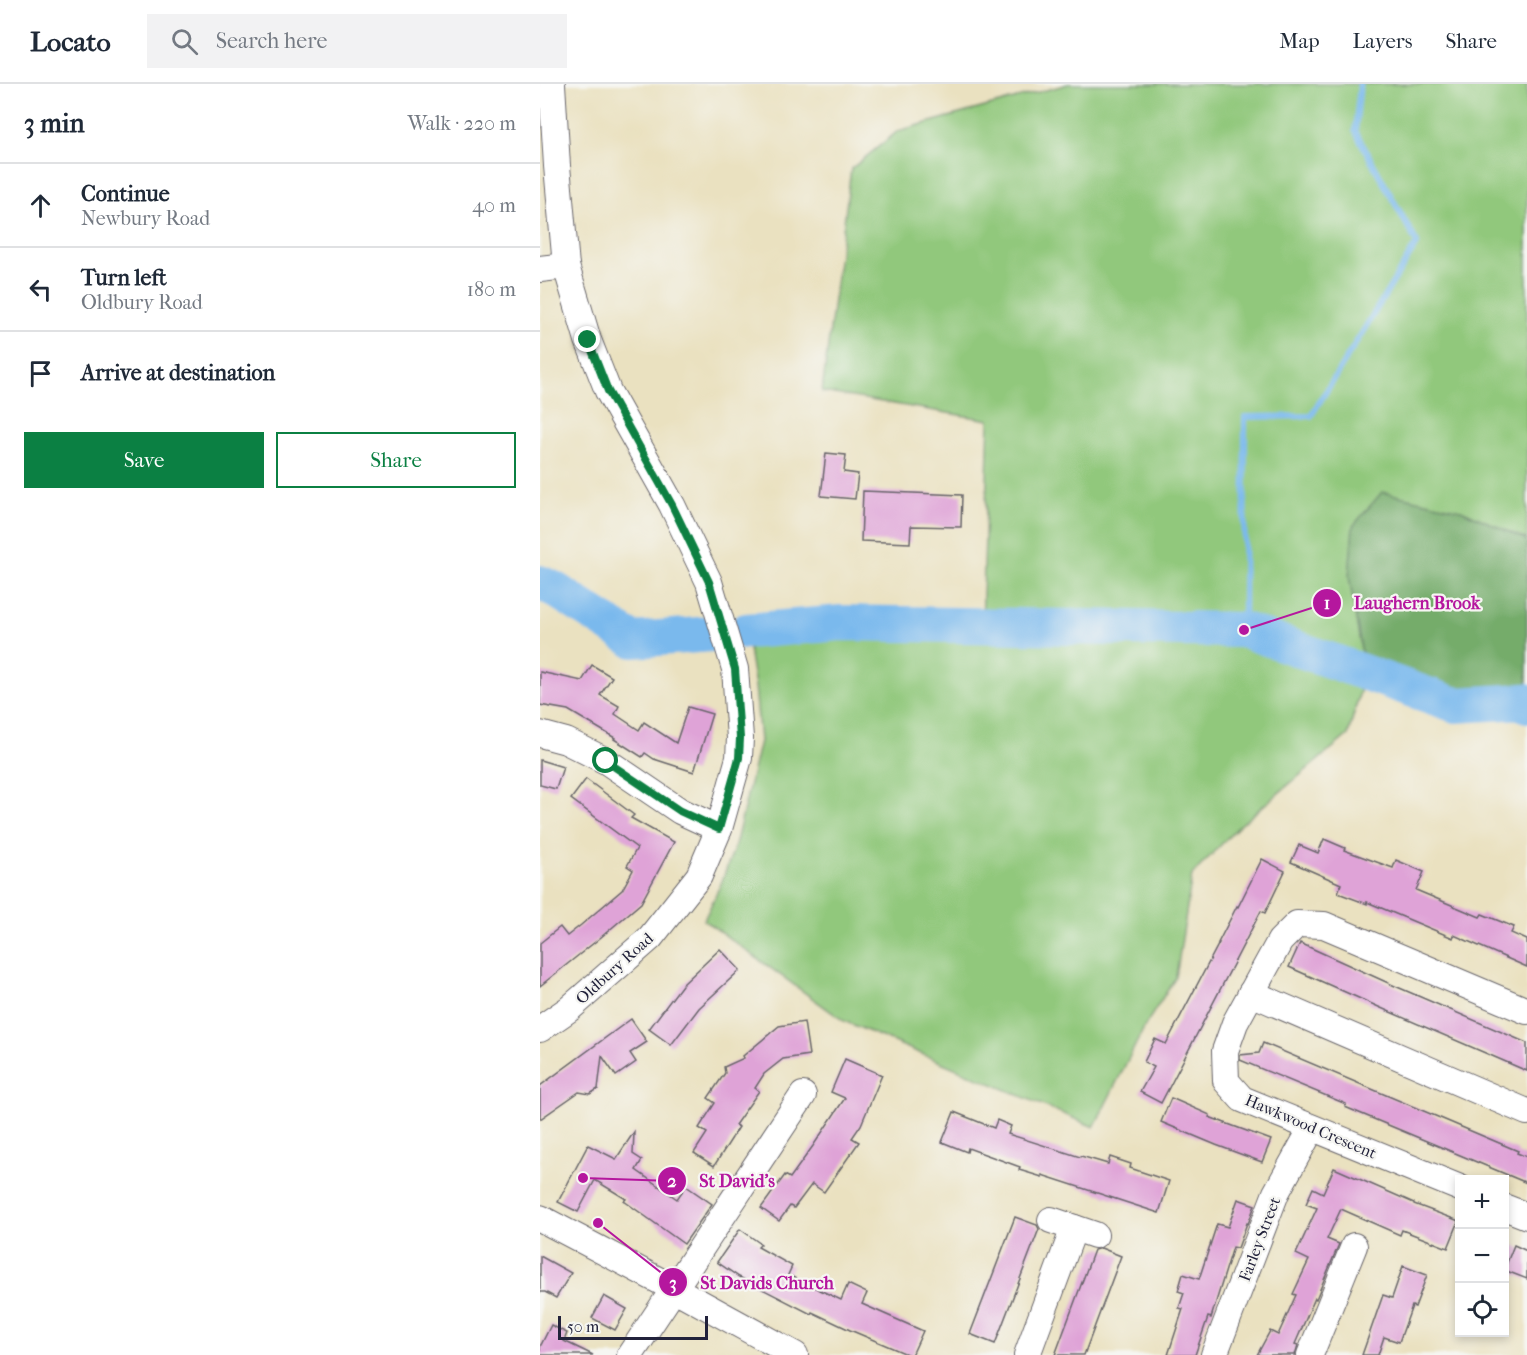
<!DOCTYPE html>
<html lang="en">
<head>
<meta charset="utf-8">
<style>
	body { margin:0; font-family:"IM FELL French Canon",serif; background:#f2f2f3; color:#1f2937 }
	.controls { position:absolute; right:18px; bottom:18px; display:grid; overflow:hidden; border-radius:0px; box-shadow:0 3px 9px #0003 }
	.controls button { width:54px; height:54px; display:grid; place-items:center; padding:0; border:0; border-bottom:2px solid #e0e1e3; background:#fff; color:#1f2937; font:30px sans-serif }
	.scale { position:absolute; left:18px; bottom:15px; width:150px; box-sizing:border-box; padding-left:6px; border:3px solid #22223b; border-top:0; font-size:16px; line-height:21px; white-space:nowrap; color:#22223b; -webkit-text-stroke:4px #f6f6f2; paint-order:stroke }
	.stop { position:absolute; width:18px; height:18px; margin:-14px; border:4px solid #0b8043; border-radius:50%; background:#fff }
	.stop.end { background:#0b8043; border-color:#fff; box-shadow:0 2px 6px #0008 }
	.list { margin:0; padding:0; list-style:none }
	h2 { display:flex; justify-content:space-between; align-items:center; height:78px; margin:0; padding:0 24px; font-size:26px }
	h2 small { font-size:20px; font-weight:400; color:#747a83 }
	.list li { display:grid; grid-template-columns:39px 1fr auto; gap:18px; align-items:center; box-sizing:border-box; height:84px; padding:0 24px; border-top:2px solid #e0e1e3 }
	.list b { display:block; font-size:22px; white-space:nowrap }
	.list p { margin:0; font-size:20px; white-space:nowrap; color:#747a83 }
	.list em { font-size:20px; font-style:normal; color:#747a83 }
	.actions { display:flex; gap:12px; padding:18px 24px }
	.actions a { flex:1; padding:14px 0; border:2px solid #0b8043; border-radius:0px; text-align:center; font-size:21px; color:#0b8043 }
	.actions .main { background:#0b8043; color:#fff }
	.icon { flex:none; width:33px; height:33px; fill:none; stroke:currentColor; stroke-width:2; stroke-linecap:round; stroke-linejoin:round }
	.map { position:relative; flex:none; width:987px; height:1271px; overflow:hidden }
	header { display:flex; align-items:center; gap:36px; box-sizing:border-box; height:84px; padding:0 30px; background:#fff; border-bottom:2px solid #e0e1e3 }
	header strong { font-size:28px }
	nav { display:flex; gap:33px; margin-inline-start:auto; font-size:21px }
	.search { width:420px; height:54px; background:#f2f2f3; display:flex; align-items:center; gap:15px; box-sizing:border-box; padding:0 21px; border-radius:0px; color:#747a83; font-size:22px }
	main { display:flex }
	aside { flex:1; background:#fff }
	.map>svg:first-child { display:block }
</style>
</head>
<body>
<header>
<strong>Locato</strong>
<div class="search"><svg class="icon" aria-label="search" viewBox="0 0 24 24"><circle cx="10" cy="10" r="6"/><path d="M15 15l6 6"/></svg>Search here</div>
<nav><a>Map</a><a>Layers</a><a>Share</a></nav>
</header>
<main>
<aside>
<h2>3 min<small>Walk · 220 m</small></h2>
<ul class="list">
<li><svg class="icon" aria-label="ahead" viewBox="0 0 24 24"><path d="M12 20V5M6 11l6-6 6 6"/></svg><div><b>Continue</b><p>Newbury Road</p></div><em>40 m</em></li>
<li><svg class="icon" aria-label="left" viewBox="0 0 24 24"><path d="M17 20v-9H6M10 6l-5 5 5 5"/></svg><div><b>Turn left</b><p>Oldbury Road</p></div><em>180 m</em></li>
<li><svg class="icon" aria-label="arrive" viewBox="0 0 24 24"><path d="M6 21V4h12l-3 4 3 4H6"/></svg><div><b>Arrive at destination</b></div></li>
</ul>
<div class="actions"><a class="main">Save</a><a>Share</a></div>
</aside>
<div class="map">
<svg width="987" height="1271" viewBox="0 0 987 1271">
	<rect width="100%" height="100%" fill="#f6f6f2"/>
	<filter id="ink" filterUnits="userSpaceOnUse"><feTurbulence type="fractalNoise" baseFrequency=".0167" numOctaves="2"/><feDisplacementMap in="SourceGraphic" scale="12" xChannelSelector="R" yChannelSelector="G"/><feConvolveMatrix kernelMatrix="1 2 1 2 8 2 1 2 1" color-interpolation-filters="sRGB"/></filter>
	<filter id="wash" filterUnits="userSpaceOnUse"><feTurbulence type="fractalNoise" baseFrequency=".008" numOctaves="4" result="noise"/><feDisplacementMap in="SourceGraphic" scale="24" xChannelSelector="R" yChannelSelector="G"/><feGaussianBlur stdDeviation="1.35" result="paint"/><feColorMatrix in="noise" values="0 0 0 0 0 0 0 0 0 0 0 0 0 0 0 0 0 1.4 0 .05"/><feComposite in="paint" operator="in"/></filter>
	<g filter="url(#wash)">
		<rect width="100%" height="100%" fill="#eae1c0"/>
		<path fill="#91c87b" stroke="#5a755b" stroke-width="1.5" d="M 528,0 L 987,0 L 987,456 L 921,426 L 809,492 L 825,589 L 808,651 L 698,743 L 652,791 L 636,893 L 606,940 L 554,1043 L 304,937 L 164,836 L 180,802 L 195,762 L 220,657 L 215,602 L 206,547 L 301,539 L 442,541 L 449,336 L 282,308 L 311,85 L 358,47 Z"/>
		<path fill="#74ac6b" stroke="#4b6753" stroke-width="1.5" d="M 842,408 L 921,426 L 987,456 L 987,621 L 984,617 L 916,621 L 825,589 L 809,492 L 813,442 Z"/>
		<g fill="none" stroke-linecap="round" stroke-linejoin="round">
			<path stroke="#7ab9ed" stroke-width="6" d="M 704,546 L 705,333 L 771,332 L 877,159 L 815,47 L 820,0"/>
			<g stroke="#7ab9ed" stroke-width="36">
				<path d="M 0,499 L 14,505 L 93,556 L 172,550"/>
				<path d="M 206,547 L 301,539 L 704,546 L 916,621 L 985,617 L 987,621"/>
			</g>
		</g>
		<g id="blocks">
			<g fill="#dfa3d7">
				<path d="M 286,369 L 306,371 L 304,388 L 318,390 L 315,415 L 281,412 Z"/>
				<path d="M 323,407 L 422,411 L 421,443 L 371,442 L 370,459 L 321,457 Z"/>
				<path d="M 52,581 L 72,593 L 60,611 L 79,622 L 75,630 L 99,646 L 104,638 L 136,659 L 148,623 L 172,630 L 154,688 L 114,675 L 105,669 L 102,673 L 74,655 L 75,654 L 28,626 L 0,621 L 0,588 L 42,597 Z"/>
				<path d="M 0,676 L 23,683 L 16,705 L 0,701 Z"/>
				<path d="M 46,695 L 94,731 L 91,734 L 134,758 L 101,819 L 60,854 L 0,902 L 0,859 L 20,843 L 27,852 L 41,841 L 82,806 L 93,786 L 87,782 L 97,764 L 31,715 Z"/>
				<path d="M 784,755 L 805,764 L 804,766 L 853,784 L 856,776 L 884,788 L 876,806 L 940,833 L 942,830 L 974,843 L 971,849 L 987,856 L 987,883 L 914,851 L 913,854 L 827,818 L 827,820 L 798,809 L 801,800 L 751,778 L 759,761 L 778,769 Z"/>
				<path d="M 722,775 L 745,787 L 725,829 L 721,827 L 621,1019 L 600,1008 L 614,983 L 604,978 L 615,955 L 626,960 L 679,859 L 678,859 L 697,822 L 698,823 Z"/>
				<path d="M 760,859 L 855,902 L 987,959 L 987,987 L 841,924 L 749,883 Z"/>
				<path d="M 180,865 L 200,886 L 159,924 L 131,961 L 109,945 L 142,901 Z"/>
				<path d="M 91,935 L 107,958 L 90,969 L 96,978 L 76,992 L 62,972 L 58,1005 L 50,1010 L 39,1008 L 0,1035 L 0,1002 Z"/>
				<path d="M 264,938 L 269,971 L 243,975 L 224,990 L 215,1004 L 219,1007 L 195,1041 L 199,1043 L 174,1082 L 154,1069 L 167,1049 L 159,1044 L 175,1019 L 168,1014 L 185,989 L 184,983 L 204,974 L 203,972 L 239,942 Z"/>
				<path d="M 723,959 L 978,1067 L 977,1069 L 987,1073 L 987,1099 L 805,1023 L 806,1020 L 700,976 L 700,971 L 719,969 Z"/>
				<path d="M 305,975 L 342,991 L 321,1041 L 312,1054 L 319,1058 L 284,1108 L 272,1100 L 254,1124 L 250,1122 L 239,1137 L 221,1124 L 245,1091 L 250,1094 L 273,1062 L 305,1014 L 291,1008 Z"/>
				<path d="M 631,1014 L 670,1031 L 669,1033 L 731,1056 L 722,1078 L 676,1061 L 621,1038 Z"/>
				<path d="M 414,1028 L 454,1044 L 457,1036 L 471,1042 L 468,1050 L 540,1073 L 541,1072 L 568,1080 L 570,1073 L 591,1080 L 590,1084 L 629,1097 L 619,1129 L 502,1091 L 502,1093 L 479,1086 L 480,1083 L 428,1064 L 427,1068 L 402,1058 Z"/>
				<path d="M 94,1048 L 93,1070 L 102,1076 L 96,1086 L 137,1115 L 146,1102 L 172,1120 L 144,1160 L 84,1117 L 86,1115 L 55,1096 L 38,1128 L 18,1118 L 48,1061 L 76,1075 Z"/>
				<path d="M 794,1084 L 874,1119 L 874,1120 L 919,1137 L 908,1164 L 862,1146 L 860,1151 L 801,1125 L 787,1155 L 799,1160 L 776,1215 L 775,1214 L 755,1260 L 758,1261 L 755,1271 L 717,1271 L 730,1247 L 738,1251 L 756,1211 L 753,1210 L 769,1176 L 756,1170 L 777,1124 L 766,1120 L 773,1104 L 783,1109 Z"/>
				<path d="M 698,1115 L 715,1121 L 708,1140 L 707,1139 L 698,1164 L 693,1163 L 671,1234 L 668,1233 L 655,1271 L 628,1271 L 643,1225 L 639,1224 L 644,1209 L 638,1207 L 643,1190 L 659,1195 L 677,1140 L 688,1143 Z"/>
				<path d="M 475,1133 L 497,1141 L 499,1145 L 455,1260 L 430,1250 Z"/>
				<path d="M 200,1145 L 221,1160 L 218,1163 L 252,1182 L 248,1191 L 301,1216 L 308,1200 L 327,1209 L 322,1220 L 383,1247 L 372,1271 L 369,1271 L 310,1246 L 272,1228 L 271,1230 L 199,1193 L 177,1178 Z"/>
				<path d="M 974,1161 L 987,1167 L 987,1195 L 964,1186 Z"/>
				<path d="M 561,1164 L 581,1172 L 544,1271 L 515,1271 L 554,1166 Z"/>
				<path d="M 0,1172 L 31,1189 L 16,1214 L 5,1208 L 0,1208 Z"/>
				<path d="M 863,1182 L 887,1191 L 875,1223 L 872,1222 L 859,1258 L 844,1253 L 838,1271 L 822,1271 L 843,1211 L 852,1214 Z"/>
				<path d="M 64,1212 L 87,1225 L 75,1246 L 52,1234 Z"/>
				<path d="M 11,1241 L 27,1249 L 24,1257 L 53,1271 L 0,1271 L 0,1263 Z"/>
			</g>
		</g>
	</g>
	<g filter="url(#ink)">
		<use href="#blocks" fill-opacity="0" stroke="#68656a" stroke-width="1.5"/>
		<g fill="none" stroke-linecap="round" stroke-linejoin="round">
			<g stroke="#68656a" stroke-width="28">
				<g id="minor">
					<path d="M 0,185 L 26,182"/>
					<path d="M 0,650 L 26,657 L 66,677 L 140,727 L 179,745"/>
					<path d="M 711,909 L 987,1028"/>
					<path d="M 0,945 L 29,925 L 110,854 L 159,792 L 179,745 L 199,674 L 200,654 L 195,585 L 169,498 L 132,421 L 68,307 L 48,256 L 26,182 L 17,82 L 12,0"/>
					<path d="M 920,1104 L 702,1015 L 686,997 L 685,967 L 695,939 L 740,857 L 757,840 L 784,841 L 987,927"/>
					<path d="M 964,1123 L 987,1132"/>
					<path d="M 0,1134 L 133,1204 L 255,1271"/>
					<path d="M 511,1136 L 555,1151"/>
					<path d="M 90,1271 L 263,1011"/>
					<path d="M 487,1271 L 534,1144"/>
					<path d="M 674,1271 L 736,1109 L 772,1044"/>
					<path d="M 770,1271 L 814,1162"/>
				</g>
			</g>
			<use href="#minor" stroke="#fff" stroke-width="26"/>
		</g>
	</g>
	<g fill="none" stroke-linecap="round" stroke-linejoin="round" filter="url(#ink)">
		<path stroke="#0b8043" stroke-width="8" d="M 48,256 L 68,307 L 132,421 L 169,498 L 195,585 L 200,654 L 199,674 L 179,745 L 140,727 L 66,677"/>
	</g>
	<g text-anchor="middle" stroke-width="4.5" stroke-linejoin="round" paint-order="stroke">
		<g font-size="16" fill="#22223b" stroke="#f6f6f2">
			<text transform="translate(74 884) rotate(-42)" y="6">Oldbury Road</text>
			<text transform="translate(771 1042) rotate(23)" y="6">Hawkwood Crescent</text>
			<text transform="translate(719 1155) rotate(-69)" y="6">Farley Street</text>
		</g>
	</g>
	<path fill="none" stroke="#b5179e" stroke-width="2" d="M704 546L787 519M43 1094L132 1097M58 1139L133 1198"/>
	<g fill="#b5179e" stroke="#f6f6f2" stroke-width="2">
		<circle cx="704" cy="546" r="6"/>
		<circle cx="43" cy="1094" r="6"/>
		<circle cx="58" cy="1139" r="6"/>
		<circle cx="787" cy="519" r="15"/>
		<circle cx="132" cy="1097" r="15"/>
		<circle cx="133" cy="1198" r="15"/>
	</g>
	<g font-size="18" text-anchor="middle" font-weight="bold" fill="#fff">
		<text x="787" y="525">1</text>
		<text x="132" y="1103">2</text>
		<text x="133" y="1205">3</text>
	</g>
	<g font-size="18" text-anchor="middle" font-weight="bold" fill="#b5179e" stroke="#f6f6f2" stroke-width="4.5" stroke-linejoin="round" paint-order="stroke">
		<text x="877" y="525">Laughern Brook</text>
		<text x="197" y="1103">St David's</text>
		<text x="227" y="1205">St Davids Church</text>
	</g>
</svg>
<div class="controls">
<button>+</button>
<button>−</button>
<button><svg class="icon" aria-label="locate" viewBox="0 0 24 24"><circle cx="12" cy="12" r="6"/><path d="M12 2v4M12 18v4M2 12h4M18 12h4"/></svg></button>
</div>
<div class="scale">50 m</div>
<div class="stop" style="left:66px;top:677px"></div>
<div class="stop end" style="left:48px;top:256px"></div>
</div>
</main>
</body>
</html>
